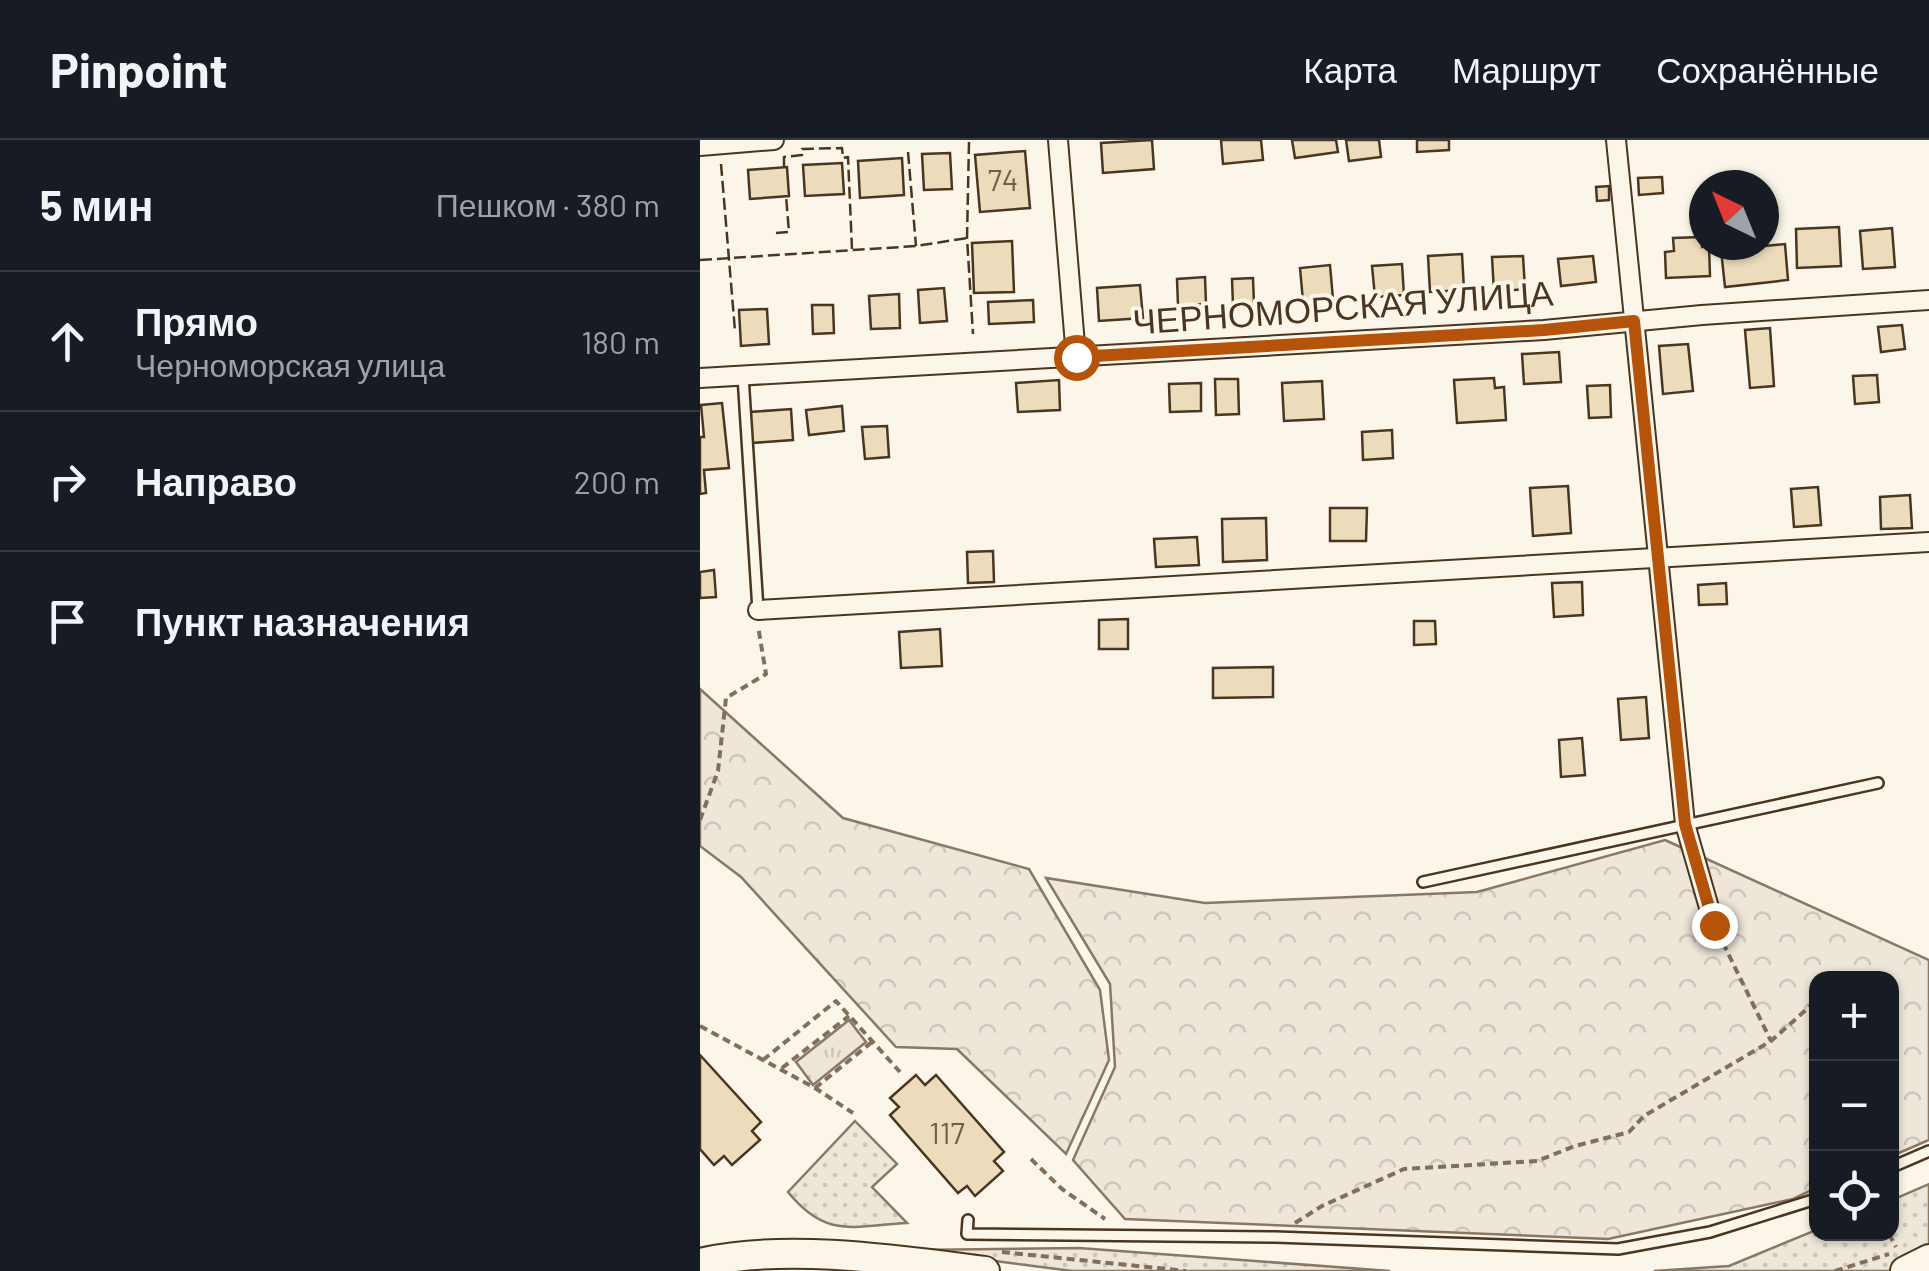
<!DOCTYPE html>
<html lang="ru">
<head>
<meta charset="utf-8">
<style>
	body { margin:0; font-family:Barlow,sans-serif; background:#20242c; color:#f1f3f6 }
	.controls { position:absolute; right:30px; bottom:30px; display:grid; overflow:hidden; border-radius:20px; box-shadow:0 2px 8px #0004 }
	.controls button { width:90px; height:90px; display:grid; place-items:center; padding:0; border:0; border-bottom:2px solid #363941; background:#171b24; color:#f1f3f6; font:50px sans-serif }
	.compass { position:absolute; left:989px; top:30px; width:90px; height:90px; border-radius:50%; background:#171b24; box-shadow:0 2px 8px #0004; rotate:317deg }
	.stop { position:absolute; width:30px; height:30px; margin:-22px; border:8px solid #b45309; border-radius:50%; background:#fff }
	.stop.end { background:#b45309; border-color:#fff; box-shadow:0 2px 10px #0008 }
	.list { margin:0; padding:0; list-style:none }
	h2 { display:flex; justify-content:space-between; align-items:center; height:130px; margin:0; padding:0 40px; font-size:42px }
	h2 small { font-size:32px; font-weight:400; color:#9ea1a6 }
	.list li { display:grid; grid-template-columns:65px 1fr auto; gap:30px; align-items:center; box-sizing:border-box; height:140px; padding:0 40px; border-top:2px solid #363941 }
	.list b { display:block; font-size:38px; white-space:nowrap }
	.list p { margin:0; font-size:32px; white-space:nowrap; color:#9ea1a6 }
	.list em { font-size:32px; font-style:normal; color:#9ea1a6 }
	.icon { flex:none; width:55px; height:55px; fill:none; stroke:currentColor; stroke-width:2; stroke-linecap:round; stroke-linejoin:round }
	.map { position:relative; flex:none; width:1229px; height:1131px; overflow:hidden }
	header { display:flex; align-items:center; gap:60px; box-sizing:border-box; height:140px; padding:0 50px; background:#171b24; border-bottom:2px solid #363941 }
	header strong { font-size:48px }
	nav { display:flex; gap:55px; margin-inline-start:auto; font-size:35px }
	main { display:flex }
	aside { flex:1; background:#171b24 }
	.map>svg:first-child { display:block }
</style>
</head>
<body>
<header>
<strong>Pinpoint</strong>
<nav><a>Карта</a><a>Маршрут</a><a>Сохранённые</a></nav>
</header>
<main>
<aside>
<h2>5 мин<small>Пешком · 380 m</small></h2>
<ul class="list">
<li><svg class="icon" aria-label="ahead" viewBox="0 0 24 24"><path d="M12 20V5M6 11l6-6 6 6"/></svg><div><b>Прямо</b><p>Черноморская улица</p></div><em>180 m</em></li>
<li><svg class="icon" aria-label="right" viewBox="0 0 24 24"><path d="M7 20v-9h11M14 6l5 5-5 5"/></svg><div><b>Направо</b></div><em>200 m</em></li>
<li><svg class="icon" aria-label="arrive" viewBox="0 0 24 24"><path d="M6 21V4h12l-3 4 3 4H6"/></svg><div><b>Пункт назначения</b></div></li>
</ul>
</aside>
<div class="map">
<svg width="1229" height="1131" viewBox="0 0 1229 1131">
	<defs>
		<pattern id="grass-dots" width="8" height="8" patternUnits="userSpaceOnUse" patternTransform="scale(2.5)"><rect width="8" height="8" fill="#ede6d9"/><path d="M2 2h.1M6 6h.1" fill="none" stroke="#cdc6ba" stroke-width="1.8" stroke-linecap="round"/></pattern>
		<pattern id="forest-crowns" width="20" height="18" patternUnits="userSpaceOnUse" patternTransform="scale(2.5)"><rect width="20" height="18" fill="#ede6d9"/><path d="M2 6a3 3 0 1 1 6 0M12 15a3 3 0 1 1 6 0" fill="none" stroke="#cdc6ba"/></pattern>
		<pattern id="park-tufts" width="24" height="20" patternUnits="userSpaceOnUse" patternTransform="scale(2.5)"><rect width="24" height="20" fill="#ede6d9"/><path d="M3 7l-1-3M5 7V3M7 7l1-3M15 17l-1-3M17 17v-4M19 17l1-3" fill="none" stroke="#cdc6ba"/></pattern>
	</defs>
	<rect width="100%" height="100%" fill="#fbf6e9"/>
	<g fill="url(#grass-dots)" stroke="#887966" stroke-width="2.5">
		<path d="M 155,981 L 197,1024 L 172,1047 L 207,1083 C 153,1086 126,1099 88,1052 Z"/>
		<path d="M 1229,1044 L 1229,1114 L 1190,1131 L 954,1131 L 1029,1126 L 1116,1090 L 1116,1094 L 1192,1094 L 1192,1060 Z"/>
		<path d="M 379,1108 L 690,1131 L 372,1131 L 212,1110 Z"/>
	</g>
	<g fill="url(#forest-crowns)" stroke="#887966" stroke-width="2.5">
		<path d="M 0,549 L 143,678 L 329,729 L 400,850 L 409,920 L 366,1014 L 257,909 L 196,907 L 41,737 L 0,706 Z"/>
		<path d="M 965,700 L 1229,820 L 1229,1000 L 1192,1016 L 1192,838 L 1116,838 L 1116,1048 L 1093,1059 L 908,1099 L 425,1079 L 373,1020 L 415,927 L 410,844 L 346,738 L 505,763 L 777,752 Z"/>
	</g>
	<path fill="url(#park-tufts)" stroke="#887966" stroke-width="2.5" d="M 149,880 L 166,902 L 113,945 L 96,922 Z"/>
	<g fill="#ecdcbc" stroke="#4a3520" stroke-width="2.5">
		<path d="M 452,0 L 454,29 L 403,33 L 401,3 Z"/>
		<path d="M 521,0 L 561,0 L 563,20 L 523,24 Z"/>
		<path d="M 592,0 L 636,0 L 638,12 L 595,18 Z"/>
		<path d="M 646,0 L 679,0 L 681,17 L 649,21 Z"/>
		<path d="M 717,0 L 749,0 L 749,10 L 717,12 Z"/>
		<path d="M 325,11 L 330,68 L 280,72 L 275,15 Z"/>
		<path d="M 250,13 L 252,49 L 224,50 L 222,14 Z"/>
		<path d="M 202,18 L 204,55 L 160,58 L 158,21 Z"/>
		<path d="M 142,23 L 144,54 L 105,56 L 103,25 Z"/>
		<path d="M 87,27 L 89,56 L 50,59 L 48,30 Z"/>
		<path d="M 962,37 L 963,53 L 939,55 L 938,38 Z"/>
		<path d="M 909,46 L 909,60 L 897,61 L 896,47 Z"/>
		<path d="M 1139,87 L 1141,126 L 1097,128 L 1096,89 Z"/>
		<path d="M 1192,88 L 1195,127 L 1163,129 L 1160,91 Z"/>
		<path d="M 1001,97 L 1002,107 L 1009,106 L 1010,136 L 966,138 L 965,112 L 974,111 L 973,98 Z"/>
		<path d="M 312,101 L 314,152 L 274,153 L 272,103 Z"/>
		<path d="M 1085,104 L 1088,140 L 1025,147 L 1021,110 Z"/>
		<path d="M 762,114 L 764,150 L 730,152 L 728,116 Z"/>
		<path d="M 823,116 L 825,149 L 794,152 L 792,117 Z"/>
		<path d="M 893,116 L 896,142 L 861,146 L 858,119 Z"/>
		<path d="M 702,124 L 704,155 L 675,157 L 672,126 Z"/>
		<path d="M 630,125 L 633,159 L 603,161 L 600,128 Z"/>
		<path d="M 505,137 L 506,164 L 478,166 L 477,139 Z"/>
		<path d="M 553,138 L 554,164 L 533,165 L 532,139 Z"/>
		<path d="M 440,145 L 443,178 L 399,181 L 397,148 Z"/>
		<path d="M 244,148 L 247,181 L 220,183 L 218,150 Z"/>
		<path d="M 199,154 L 200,188 L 171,189 L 169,156 Z"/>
		<path d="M 333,160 L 334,182 L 289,184 L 288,162 Z"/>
		<path d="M 112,165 L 133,165 L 134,193 L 113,194 Z"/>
		<path d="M 67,169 L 69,204 L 41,206 L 39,170 Z"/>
		<path d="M 1202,185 L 1205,209 L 1181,212 L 1178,187 Z"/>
		<path d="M 1070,188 L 1074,246 L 1050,248 L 1045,190 Z"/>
		<path d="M 988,204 L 993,251 L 963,254 L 959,206 Z"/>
		<path d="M 859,212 L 861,242 L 824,244 L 822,214 Z"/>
		<path d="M 1177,235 L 1179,262 L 1155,264 L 1153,236 Z"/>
		<path d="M 794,238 L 795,248 L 804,247 L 806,280 L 757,283 L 754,240 Z"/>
		<path d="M 515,239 L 538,239 L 539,274 L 516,275 Z"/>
		<path d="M 359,240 L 360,270 L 318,272 L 316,243 Z"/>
		<path d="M 622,241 L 624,279 L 584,281 L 582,243 Z"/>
		<path d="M 501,243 L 501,271 L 470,272 L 469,244 Z"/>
		<path d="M 910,245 L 911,277 L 889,278 L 887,246 Z"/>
		<path d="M 22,263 L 29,328 L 4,330 L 6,353 L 0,354 L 0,297 L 4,297 L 1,265 Z"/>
		<path d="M 142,266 L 144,291 L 109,295 L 106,270 Z"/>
		<path d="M 91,269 L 93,300 L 52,303 L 50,272 Z"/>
		<path d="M 187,286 L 189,317 L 165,319 L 162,287 Z"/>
		<path d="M 692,290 L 693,318 L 663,320 L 662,292 Z"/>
		<path d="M 868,346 L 871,393 L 833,396 L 830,348 Z"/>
		<path d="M 1118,347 L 1121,385 L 1094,387 L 1091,349 Z"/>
		<path d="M 1210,355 L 1212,388 L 1181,389 L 1180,357 Z"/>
		<path d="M 630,368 L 667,368 L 666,401 L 630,401 Z"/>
		<path d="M 566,378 L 567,420 L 523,422 L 522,379 Z"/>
		<path d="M 497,397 L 499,425 L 456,427 L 454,399 Z"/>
		<path d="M 293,411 L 294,442 L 268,443 L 267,412 Z"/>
		<path d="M 14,430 L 16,457 L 0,458 L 0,432 Z"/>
		<path d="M 882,442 L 883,475 L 854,477 L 852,443 Z"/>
		<path d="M 1026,443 L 1027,464 L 999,465 L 998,445 Z"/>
		<path d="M 428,479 L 428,509 L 399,509 L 399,480 Z"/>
		<path d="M 714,481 L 735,481 L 736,504 L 714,505 Z"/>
		<path d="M 240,489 L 242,526 L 201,528 L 199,492 Z"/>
		<path d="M 573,527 L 573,557 L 513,558 L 513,528 Z"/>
		<path d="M 946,557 L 949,598 L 921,600 L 918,559 Z"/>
		<path d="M 882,598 L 885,635 L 861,637 L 859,600 Z"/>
		<path d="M 0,915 L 61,982 L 52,991 L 60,1000 L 32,1025 L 24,1016 L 14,1025 L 0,1009 Z"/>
		<path d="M 216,935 L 225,945 L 236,935 L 304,1012 L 294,1021 L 303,1031 L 275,1056 L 267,1046 L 258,1053 L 190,975 L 199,967 L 190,958 Z"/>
	</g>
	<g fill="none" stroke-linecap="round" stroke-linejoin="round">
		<g stroke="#4a3520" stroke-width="14">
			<g id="service">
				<path d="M 43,236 L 58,470"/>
				<path d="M 723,742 L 1178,643"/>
				<path d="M 1192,1027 L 1229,1011"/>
				<path d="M 268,1080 L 267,1094 L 575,1097 L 918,1109 L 1010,1092 L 1116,1059"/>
			</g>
		</g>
		<g stroke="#4a3520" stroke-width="22">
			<g id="minor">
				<path d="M 358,0 L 376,217"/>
				<path d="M 916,0 L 985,684 L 1014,785"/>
				<path d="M 0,6 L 74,0"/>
				<path d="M 0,238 L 844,190 L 1002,175 L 1229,160"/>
				<path d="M 58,470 L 1229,402"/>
			</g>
		</g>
		<g stroke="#4a3520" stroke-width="32">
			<g id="secondary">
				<path d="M 0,1123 C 84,1103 199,1120 285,1131"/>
				<path d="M 1205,1131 L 1229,1119"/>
			</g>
		</g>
		<g stroke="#7f6f5c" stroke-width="4" stroke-dasharray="8 5" stroke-linecap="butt">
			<path d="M 0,680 L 18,631 L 26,558 L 66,534 L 58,486"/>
			<path d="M 1023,803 L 1071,901"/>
			<path d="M 0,886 L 115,948 L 153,973"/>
			<path d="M 63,920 L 136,861 L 200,932"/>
			<path d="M 82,928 L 149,876"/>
			<path d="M 115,948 L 172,902"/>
			<path d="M 331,1019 L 362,1049 L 405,1079"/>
			<path d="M 595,1083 L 622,1066 L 704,1029 L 837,1021 L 875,1006 L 929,992 L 944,976 L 1071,901 L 1116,861"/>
			<path d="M 1189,1094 L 1196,1107"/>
			<path d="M 302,1112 L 486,1131"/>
			<path d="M 1135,1131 L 1189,1114"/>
		</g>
		<use href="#service" stroke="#fbf6e9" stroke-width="9"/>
		<use href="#minor" stroke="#fbf6e9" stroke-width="18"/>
		<use href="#secondary" stroke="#fbf6e9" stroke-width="28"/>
		<g stroke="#4a3520" stroke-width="2.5" stroke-dasharray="12 5" stroke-linecap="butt">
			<path d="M 269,2 L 267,98 L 273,194"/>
			<path d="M 208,12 L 216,106"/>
			<path d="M 21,24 L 35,191"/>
			<path d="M 84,27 L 84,17 L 102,15 L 102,9 L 142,8 L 143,18 L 148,17 L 152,109"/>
			<path d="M 76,93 L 89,92 L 86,56"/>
			<path d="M 0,120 L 216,106 L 267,98"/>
		</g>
	</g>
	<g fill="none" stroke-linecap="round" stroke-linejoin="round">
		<path stroke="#b45309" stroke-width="12" d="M 376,217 L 844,190 L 934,181 L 985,684 L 1014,785"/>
	</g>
	<g text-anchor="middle" stroke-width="8" stroke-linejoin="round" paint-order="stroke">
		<g font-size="30" fill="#725f47">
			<text x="303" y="51">74</text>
			<text x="247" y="1004">117</text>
		</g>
		<g font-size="35" fill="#4a3520" stroke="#fbf6e9">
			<text transform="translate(643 168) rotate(-4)" y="12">ЧЕРНОМОРСКАЯ УЛИЦА</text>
		</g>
	</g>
</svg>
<div class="controls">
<button>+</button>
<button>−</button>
<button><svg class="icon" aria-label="locate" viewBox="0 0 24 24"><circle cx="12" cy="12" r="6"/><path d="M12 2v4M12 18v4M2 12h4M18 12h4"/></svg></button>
</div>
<svg class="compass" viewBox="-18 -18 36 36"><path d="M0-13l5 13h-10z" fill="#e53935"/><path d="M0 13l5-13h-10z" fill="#9ea1a6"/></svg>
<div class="stop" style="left:376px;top:217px"></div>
<div class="stop end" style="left:1014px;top:785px"></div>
</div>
</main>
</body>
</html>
